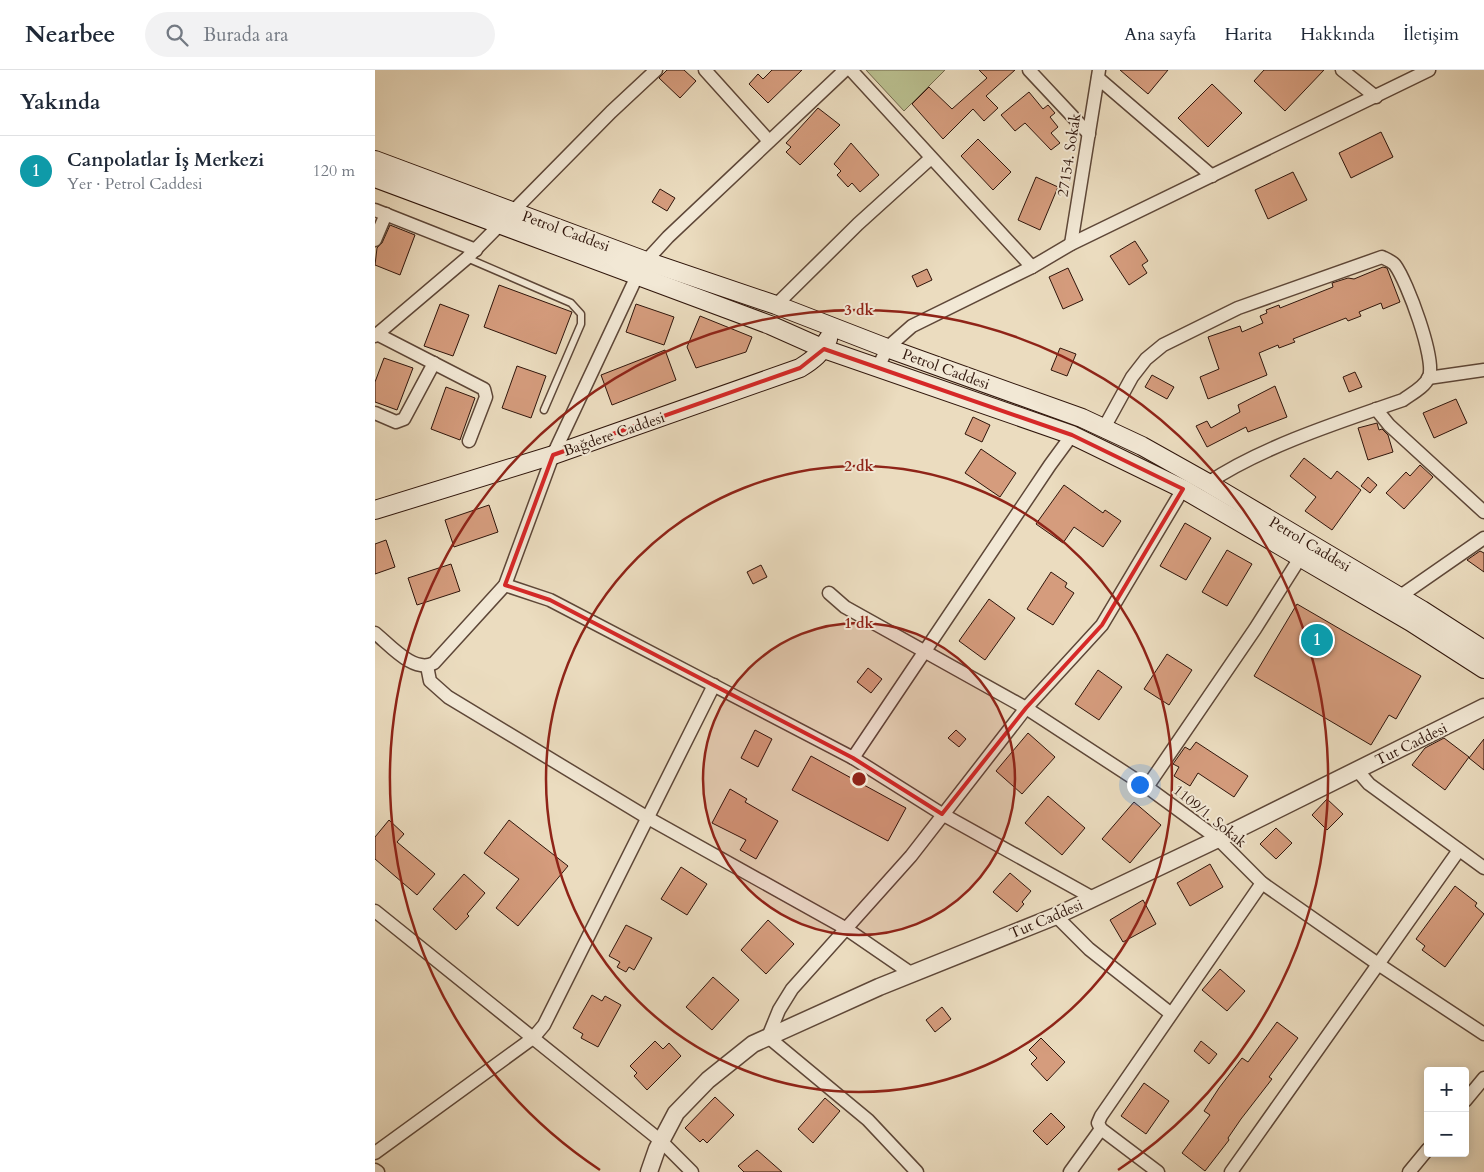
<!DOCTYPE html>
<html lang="tr">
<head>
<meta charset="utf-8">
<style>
	body { margin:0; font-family:Cardo,serif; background:#f2f2f3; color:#1f2937 }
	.controls { position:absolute; right:15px; bottom:15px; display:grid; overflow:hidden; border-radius:5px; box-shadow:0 2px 12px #0003 }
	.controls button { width:45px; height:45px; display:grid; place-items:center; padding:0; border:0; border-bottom:1px solid #e0e1e3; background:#fff; color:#1f2937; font:25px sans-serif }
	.you { position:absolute; left:764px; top:714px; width:18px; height:18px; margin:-12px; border:4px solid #fff; border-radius:50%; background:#1a73e8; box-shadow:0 0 0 8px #1a73e833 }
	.badge { display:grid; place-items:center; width:32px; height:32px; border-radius:50%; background:#d93025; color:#fff; font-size:16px; font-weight:700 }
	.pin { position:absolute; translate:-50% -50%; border:2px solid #fff; box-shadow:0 1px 5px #0006 }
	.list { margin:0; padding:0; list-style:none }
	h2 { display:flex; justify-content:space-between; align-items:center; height:65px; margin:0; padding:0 20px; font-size:21px }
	h2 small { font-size:16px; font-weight:400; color:#747a83 }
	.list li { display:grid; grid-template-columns:32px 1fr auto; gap:15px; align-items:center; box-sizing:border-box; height:70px; padding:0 20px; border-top:1px solid #e0e1e3 }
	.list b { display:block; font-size:19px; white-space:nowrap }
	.list p { margin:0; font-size:16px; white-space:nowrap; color:#747a83 }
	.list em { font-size:16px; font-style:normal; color:#747a83 }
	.icon { flex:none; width:28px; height:28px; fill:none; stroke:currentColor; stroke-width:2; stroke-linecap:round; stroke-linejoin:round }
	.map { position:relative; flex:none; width:1109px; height:1102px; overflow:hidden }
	header { display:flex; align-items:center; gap:30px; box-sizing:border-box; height:70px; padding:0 25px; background:#fff; border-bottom:1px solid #e0e1e3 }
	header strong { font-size:24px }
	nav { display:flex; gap:28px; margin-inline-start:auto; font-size:18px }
	.search { width:350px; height:45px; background:#f2f2f3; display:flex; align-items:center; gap:12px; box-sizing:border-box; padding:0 18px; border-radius:28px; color:#747a83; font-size:19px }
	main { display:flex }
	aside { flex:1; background:#fff }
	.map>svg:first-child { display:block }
</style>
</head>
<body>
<header>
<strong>Nearbee</strong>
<div class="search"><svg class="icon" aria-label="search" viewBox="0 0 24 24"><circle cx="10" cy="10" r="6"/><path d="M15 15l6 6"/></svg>Burada ara</div>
<nav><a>Ana sayfa</a><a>Harita</a><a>Hakkında</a><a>İletişim</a></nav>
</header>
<main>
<aside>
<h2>Yakında<small></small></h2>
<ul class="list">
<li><span class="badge" style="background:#0f9aa8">1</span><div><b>Canpolatlar İş Merkezi</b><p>Yer · Petrol Caddesi</p></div><em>120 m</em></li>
</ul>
</aside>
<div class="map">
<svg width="1109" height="1102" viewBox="0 0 1109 1102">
	<rect width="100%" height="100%" fill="#ebdcbf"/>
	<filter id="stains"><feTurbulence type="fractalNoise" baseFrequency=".004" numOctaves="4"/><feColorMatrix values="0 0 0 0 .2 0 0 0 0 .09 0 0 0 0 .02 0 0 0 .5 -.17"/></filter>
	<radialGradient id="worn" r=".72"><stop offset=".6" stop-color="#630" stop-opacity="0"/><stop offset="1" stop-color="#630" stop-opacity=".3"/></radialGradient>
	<path fill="#bac090" stroke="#746a4e" d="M 491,0 L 570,0 L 529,41 Z"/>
	<g fill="#d59c7d" stroke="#2f150b">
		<path d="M 292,0 L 309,0 L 321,11 L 305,28 L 284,8 Z"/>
		<path d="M 397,0 L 427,0 L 393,33 L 374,14 L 383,4 L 388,9 Z"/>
		<path d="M 604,0 L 640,0 L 611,26 L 623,38 L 609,51 L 598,39 L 568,69 L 537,34 L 554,17 L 577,39 L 612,8 Z"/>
		<path d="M 745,0 L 793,0 L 773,24 Z"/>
		<path d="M 889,0 L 949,0 L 910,41 L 879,11 Z"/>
		<path d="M 837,14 L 867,43 L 833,77 L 803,48 Z"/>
		<path d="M 654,22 L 668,39 L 673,35 L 680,43 L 675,47 L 683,57 L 676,63 L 685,73 L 676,80 L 650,53 L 640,61 L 626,45 Z"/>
		<path d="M 443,38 L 465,55 L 425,95 L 411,82 L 416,77 L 411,73 Z"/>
		<path d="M 1006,62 L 1018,87 L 976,108 L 964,83 Z"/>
		<path d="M 603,69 L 636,102 L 618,120 L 586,86 Z"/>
		<path d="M 476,73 L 504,105 L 485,122 L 477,113 L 473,117 L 462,105 L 466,101 L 459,94 Z"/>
		<path d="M 918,102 L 932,130 L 893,149 L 880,120 Z"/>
		<path d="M 661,107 L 683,117 L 665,160 L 643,150 Z"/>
		<path d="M 285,119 L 300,128 L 292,141 L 277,132 Z"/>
		<path d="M 15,155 L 40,165 L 25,205 L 0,195 L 2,178 L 7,173 Z"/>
		<path d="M 760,171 L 773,191 L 767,195 L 772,203 L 754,215 L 735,186 Z"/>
		<path d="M 1008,197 L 1012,198 L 1025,232 L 1008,239 L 1006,233 L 984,242 L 986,246 L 973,251 L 971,248 L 918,269 L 920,272 L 904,278 L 903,275 L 884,283 L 892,305 L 833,329 L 825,307 L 844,299 L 833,267 L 865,256 L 867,262 L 888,253 L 885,246 L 892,243 L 891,240 L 904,235 L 905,238 L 958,217 L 957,213 L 973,208 L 979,209 Z"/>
		<path d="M 693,198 L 708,230 L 688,239 L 674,207 Z"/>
		<path d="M 552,199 L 557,210 L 542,217 L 537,206 Z"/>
		<path d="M 124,215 L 197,242 L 181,284 L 109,257 Z"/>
		<path d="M 65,234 L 94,245 L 78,286 L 49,276 Z"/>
		<path d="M 261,234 L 299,247 L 289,275 L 251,262 Z"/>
		<path d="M 325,246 L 377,267 L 371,282 L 321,298 L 312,277 Z"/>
		<path d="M 685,278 L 701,284 L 692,306 L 676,300 Z"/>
		<path d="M 290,280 L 301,310 L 237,335 L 226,305 Z"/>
		<path d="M 9,288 L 38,298 L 22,340 L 0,332 L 0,312 Z"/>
		<path d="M 142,296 L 171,306 L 156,348 L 127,338 Z"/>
		<path d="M 980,302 L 987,317 L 974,322 L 968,307 Z"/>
		<path d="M 777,305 L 799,317 L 792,329 L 770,317 Z"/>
		<path d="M 900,316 L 912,347 L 873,362 L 871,357 L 832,377 L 821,356 L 832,351 L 836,358 L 865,342 L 863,335 Z"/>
		<path d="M 71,317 L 100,328 L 85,370 L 56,359 Z"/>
		<path d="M 1081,329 L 1092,353 L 1059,368 L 1048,343 Z"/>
		<path d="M 598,347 L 615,355 L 607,372 L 590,364 Z"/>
		<path d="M 1002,353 L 1004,360 L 1007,359 L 1013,365 L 1018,382 L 993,390 L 983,358 Z"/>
		<path d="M 606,379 L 641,403 L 625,427 L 590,403 Z"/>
		<path d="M 929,388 L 956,409 L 962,401 L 986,420 L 957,460 L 930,441 L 941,427 L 915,406 Z"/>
		<path d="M 1045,395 L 1058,407 L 1029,439 L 1011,423 L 1031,402 L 1035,406 Z"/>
		<path d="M 993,407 L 1002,415 L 995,423 L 986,416 Z"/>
		<path d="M 689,415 L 728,443 L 730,440 L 746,451 L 728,477 L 699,457 L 688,473 L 661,454 Z"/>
		<path d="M 114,435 L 123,462 L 79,477 L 70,450 Z"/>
		<path d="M 810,453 L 836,468 L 811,510 L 785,496 Z"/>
		<path d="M 11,470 L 20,497 L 0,504 L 0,474 Z"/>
		<path d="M 852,480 L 877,494 L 852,536 L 827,522 Z"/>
		<path d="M 1105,481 L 1109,483 L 1109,502 L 1092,490 Z"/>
		<path d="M 76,494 L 85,521 L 42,535 L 33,508 Z"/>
		<path d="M 386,495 L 392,507 L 378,514 L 372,502 Z"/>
		<path d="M 676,502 L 692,513 L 690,517 L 699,523 L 678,555 L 652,539 Z"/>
		<path d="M 614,529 L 640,548 L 610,590 L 584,571 Z"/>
		<path d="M 922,534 L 1046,606 L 1021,649 L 1014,645 L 996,675 L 879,606 Z"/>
		<path d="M 792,584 L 817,600 L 794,635 L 769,619 Z"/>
		<path d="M 493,598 L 507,609 L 496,623 L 482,612 Z"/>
		<path d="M 723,600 L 747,617 L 724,650 L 700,634 Z"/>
		<path d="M 380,660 L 397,669 L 383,697 L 366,688 Z"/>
		<path d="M 581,660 L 591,669 L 584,677 L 573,668 Z"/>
		<path d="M 653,663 L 680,687 L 647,724 L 621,701 Z"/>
		<path d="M 1069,668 L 1094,687 L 1070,720 L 1037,695 L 1050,678 Z"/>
		<path d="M 1109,669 L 1109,700 L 1094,688 Z"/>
		<path d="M 821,672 L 873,706 L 859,727 L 823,703 L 815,716 L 799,706 L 804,697 L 798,694 L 810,677 L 815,680 Z"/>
		<path d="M 436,686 L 531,738 L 513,771 L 417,720 Z"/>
		<path d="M 355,719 L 372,729 L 370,732 L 403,751 L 381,789 L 365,780 L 371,770 L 337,753 Z"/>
		<path d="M 673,726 L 710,758 L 687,785 L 650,753 Z"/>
		<path d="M 952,729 L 968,744 L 952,760 L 937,745 Z"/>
		<path d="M 759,732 L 786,755 L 755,793 L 727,769 Z"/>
		<path d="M 14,750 L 29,764 L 22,772 L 60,804 L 42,825 L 0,789 L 0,767 Z"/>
		<path d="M 134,750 L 193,796 L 143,856 L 121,838 L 144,809 L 109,783 Z"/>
		<path d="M 901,758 L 917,773 L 901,789 L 885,774 Z"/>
		<path d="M 835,794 L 848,817 L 815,836 L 802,813 Z"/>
		<path d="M 306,797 L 332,814 L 312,845 L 286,829 Z"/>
		<path d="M 635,803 L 656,821 L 647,832 L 649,834 L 642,842 L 618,822 Z"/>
		<path d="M 89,804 L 110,823 L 92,844 L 94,846 L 81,860 L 58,839 Z"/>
		<path d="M 1080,816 L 1102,833 L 1100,836 L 1109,844 L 1070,897 L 1047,880 L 1050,876 L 1041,869 Z"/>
		<path d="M 768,830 L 781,854 L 748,872 L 735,850 Z"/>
		<path d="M 393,850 L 419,874 L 391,904 L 366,880 Z"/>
		<path d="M 251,855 L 277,868 L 259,900 L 254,897 L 251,902 L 242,897 L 245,892 L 234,886 Z"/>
		<path d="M 845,899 L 870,921 L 852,941 L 827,920 Z"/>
		<path d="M 338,907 L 364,930 L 337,960 L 311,937 Z"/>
		<path d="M 217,925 L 227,931 L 230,926 L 246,935 L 223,977 L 206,968 L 208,964 L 198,958 Z"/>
		<path d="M 567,937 L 576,949 L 560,962 L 551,950 Z"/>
		<path d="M 902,952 L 923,968 L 894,1007 L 897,1009 L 866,1049 L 853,1068 L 854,1070 L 830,1101 L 807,1083 L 835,1045 L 829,1041 L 844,1018 L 867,988 L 873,992 Z"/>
		<path d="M 666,968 L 690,992 L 672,1011 L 656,994 L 662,988 L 654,980 Z"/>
		<path d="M 280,971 L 288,979 L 294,973 L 306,986 L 272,1020 L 259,1006 L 262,1003 L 255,996 Z"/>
		<path d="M 826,971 L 842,984 L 834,994 L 819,981 Z"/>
		<path d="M 769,1013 L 794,1031 L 771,1064 L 746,1046 Z"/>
		<path d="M 340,1027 L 359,1045 L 332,1073 L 328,1069 L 325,1072 L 310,1058 Z"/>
		<path d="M 450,1028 L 465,1041 L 438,1073 L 423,1059 Z"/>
		<path d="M 676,1043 L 690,1057 L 672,1075 L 658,1061 Z"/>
		<path d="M 382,1080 L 407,1102 L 369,1102 L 363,1096 Z"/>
	</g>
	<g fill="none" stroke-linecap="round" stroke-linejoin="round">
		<g stroke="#5e4738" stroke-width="9">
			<path id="service" d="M 92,188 L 196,233 L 206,244 L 206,254 L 169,340"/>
		</g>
		<g stroke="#5e4738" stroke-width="15">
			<g id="minor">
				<path d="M 330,0 L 394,71"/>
				<path d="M 476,0 L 657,197"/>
				<path d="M 654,0 L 714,64"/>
				<path d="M 967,0 L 1001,27"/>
				<path d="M 723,8 L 837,106"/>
				<path d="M 0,140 L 101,180"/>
				<path d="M 0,170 L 11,144"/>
				<path d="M 696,174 L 724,0"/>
				<path d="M 401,235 L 483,154 L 556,88"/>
				<path d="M 2,264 L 109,319 L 111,327 L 94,371"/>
				<path d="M 0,266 L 92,188 L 236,42 L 281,0"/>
				<path d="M 503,298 L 512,278 L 537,256 L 657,197 L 696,174 L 1054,0"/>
				<path d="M 1053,308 L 1109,300"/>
				<path d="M 1001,339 L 1014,355 L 1109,442"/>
				<path d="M 0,343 L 21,352 L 29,349 L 59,293"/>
				<path d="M 729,358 L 757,307 L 771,289 L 788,275 L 863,238 L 1007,187 C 1011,189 1018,192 1020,195 C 1032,211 1061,289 1054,307 C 1050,317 1036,324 1028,330 C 967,351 886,377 833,413"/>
				<path d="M 130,515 L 175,530 L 478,688 L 567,744 L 718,828"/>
				<path d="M 454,523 L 470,537 L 651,638 L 772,717 L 843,769 L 887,813 L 1003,894 L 1109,964"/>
				<path d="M 1024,527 L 1109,468"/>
				<path d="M 0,563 C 15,575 39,604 59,593 L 130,515 L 178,385 L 262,206 L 271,191 L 293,167 L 470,0"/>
				<path d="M 52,596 L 55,611 L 73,627 L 273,748 L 470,858 L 537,904"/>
				<path d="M 478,688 L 675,395 L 697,365"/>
				<path d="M 982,700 L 994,714 L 1109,798"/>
				<path d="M 772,717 L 880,559 L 930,480"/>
				<path d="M 0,841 L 286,1071 L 317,1102"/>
				<path d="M 681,846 L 714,879 L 795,943"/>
				<path d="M 1090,1031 L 1109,1008"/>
				<path d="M 0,1083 L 158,968 L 169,955 L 339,615"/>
				<path d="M 0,1100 L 3,1102"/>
				<path d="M 542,1102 L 493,1050 L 393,967 L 404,940 L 417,919 L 536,786 L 651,638 L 727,555 L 808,419"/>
				<path d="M 695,1102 L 726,1059"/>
				<path d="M 783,1102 L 726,1059 L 723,1053 L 726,1046 L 887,813"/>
				<path d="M 856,1102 L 1084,780"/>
				<path d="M 1034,1102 L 1053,1079"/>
			</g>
		</g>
		<g stroke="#5e4738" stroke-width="19">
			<path id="tertiary" d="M 274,1102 L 282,1079 L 301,1043 L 333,1010 L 378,974 L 504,917 L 681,846 L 843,769 L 1109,637"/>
		</g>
		<g stroke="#2f150b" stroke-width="20">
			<g id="secondary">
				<path d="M 0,90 L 271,191 L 401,235 L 512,278 L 707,348 L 767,376 L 833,413 L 1047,540 L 1109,580"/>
				<path d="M 0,108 L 395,255 L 449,279 L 697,365 L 808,419 L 1036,552 L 1109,599"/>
				<path d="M 0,440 L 178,385 L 425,298 C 438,290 447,283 453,269"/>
			</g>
		</g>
		<use href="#service" stroke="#f2e8d5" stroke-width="6"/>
		<use href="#minor" stroke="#f2e8d5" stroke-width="12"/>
		<use href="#tertiary" stroke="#f2e8d5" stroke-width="16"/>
		<use href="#secondary" stroke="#f2e8d5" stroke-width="18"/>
	</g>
	<path fill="none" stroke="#d62828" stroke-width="4" stroke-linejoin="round" d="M 449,279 L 697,365 L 808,419 L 727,555 L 651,638 L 567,744 L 478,688 L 175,530 L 130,515 L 178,385 L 425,298 Z"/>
	<circle cx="484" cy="709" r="156" fill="#8f2418" fill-opacity=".12"/>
	<g fill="none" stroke="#8f2418" stroke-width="2.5">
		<circle cx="484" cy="709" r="156"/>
		<circle cx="484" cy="709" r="313"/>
		<path d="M225 1100A469 469 0 1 1 743 1100"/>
	</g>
	<g text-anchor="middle" stroke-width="4" stroke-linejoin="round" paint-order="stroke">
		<g font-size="15" fill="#2f150b" stroke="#f2e8d5">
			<text transform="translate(694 85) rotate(-81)" y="5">27154. Sokak</text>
			<text transform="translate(191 161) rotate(20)" y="5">Petrol Caddesi</text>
			<text transform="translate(571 299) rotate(20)" y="5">Petrol Caddesi</text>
			<text transform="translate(239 364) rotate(-19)" y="5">Bağdere Caddesi</text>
			<text transform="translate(935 474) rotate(31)" y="5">Petrol Caddesi</text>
			<text transform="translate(1036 674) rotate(-26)" y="5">Tut Caddesi</text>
			<text transform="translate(835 746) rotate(39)" y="5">1109/1. Sokak</text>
			<text transform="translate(671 849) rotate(-23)" y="5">Tut Caddesi</text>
		</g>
	</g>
	<circle cx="484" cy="709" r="8" fill="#8f2418" stroke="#f2e8d5" stroke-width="2.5"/>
	<g font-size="15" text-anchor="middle" font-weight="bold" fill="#8f2418" stroke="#f2e8d5" stroke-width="4" stroke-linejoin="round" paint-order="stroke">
		<text x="484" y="245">3 dk</text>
		<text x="484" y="401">2 dk</text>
		<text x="484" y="558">1 dk</text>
	</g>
	<rect width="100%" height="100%" filter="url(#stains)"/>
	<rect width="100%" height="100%" fill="url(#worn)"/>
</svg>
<div class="controls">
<button>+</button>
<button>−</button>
</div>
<div class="you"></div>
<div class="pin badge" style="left:942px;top:570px;background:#0f9aa8">1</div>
</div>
</main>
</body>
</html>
